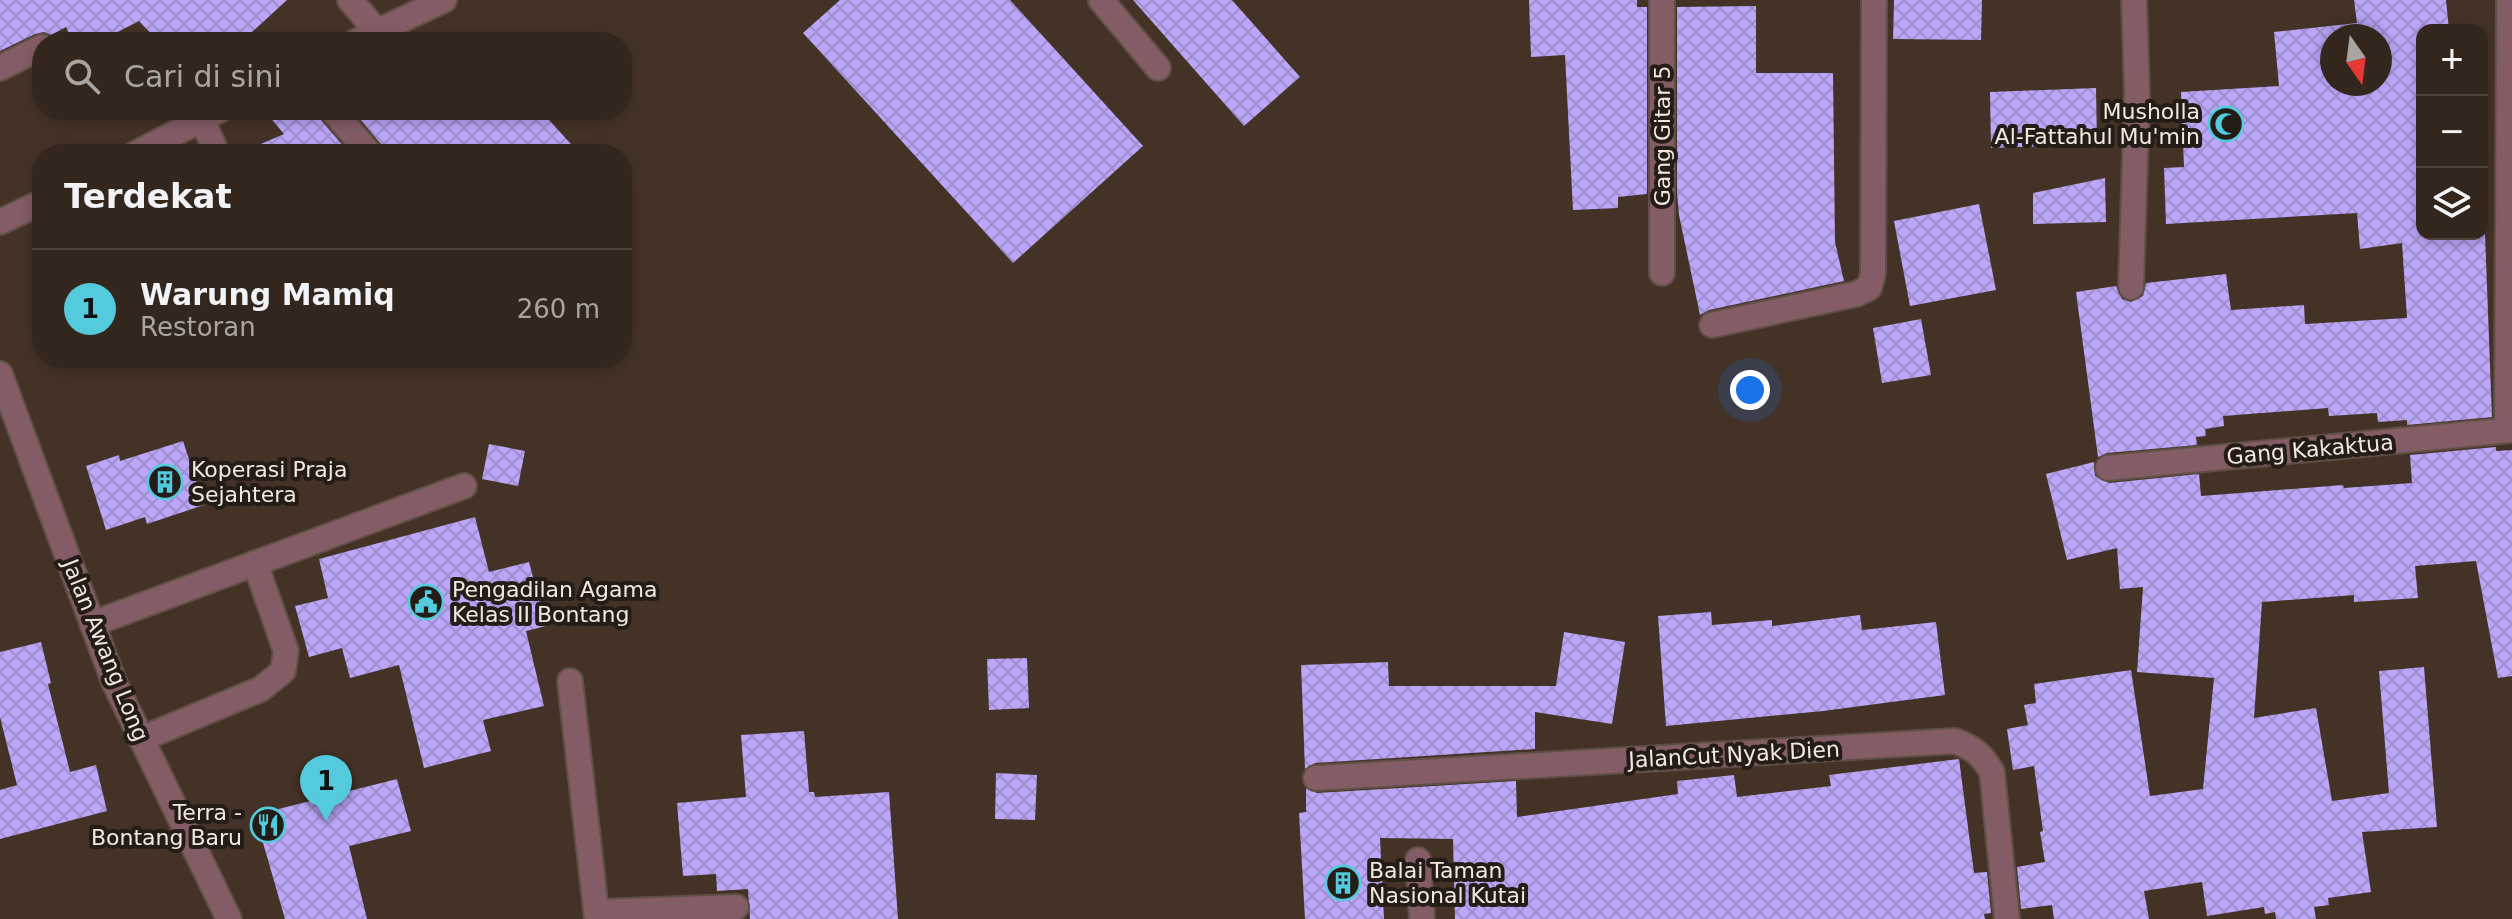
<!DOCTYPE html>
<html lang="id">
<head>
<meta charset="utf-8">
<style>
	body { margin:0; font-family:"DejaVu Sans",sans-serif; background:#3e3229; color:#f1f3f6 }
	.controls { position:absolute; right:24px; top:24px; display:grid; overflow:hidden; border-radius:16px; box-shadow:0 4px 12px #0003 }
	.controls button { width:72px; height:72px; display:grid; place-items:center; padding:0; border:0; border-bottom:2px solid #4e433b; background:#33261c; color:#f1f3f6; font:40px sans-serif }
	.compass { position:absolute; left:2320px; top:24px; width:72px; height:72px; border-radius:50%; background:#33261c; box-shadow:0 4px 12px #0003; rotate:166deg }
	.you { position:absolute; left:1750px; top:390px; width:28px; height:28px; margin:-20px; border:6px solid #fff; border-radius:50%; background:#1a73e8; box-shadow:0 0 0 12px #1a73e833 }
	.badge { display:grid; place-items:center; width:52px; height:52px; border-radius:50%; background:#54cadd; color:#111; font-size:26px; font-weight:700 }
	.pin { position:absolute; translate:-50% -66px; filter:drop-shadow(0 2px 4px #0008) }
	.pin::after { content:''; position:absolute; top:42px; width:28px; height:24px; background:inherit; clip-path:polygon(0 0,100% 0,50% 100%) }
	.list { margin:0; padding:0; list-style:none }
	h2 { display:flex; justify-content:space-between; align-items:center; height:104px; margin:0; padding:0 32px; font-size:34px }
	h2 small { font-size:26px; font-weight:400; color:#a9a5a3 }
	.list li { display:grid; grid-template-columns:52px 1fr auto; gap:24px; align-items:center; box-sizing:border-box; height:120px; padding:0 32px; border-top:2px solid #4e433b }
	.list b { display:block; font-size:30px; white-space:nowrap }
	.list p { margin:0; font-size:26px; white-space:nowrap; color:#a9a5a3 }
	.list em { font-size:26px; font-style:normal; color:#a9a5a3 }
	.icon { flex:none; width:44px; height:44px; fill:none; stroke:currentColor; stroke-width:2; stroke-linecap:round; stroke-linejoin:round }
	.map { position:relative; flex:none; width:2512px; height:919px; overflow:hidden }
	.search { position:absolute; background:#33261c; box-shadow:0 4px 12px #0003; left:32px; top:32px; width:600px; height:88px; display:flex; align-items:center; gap:20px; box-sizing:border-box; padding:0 28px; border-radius:32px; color:#a9a5a3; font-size:30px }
	.panel { position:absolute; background:#33261c; box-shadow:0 4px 12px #0003; left:32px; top:144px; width:600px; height:224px; border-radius:32px }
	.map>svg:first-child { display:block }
</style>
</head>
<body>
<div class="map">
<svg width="2512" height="919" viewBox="0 0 2512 919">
	<defs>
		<pattern id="building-cross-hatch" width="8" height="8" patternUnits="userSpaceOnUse" patternTransform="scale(2)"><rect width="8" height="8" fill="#bba6f9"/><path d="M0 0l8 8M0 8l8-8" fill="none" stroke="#9e8ecc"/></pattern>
	</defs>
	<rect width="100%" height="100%" fill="#443226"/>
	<g fill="url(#building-cross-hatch)" fill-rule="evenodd">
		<path d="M 0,0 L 287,0 L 241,42 L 159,42 L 139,21 L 98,42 L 73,42 L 66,27 L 51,35 L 44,32 L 35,34 L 0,51 Z"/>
		<path d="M 840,0 L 1010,0 L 1143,146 L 1013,263 L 803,33 Z"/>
		<path d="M 1133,0 L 1232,0 L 1300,77 L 1244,126 Z"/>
		<path d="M 1529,0 L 1637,0 L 1637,7 L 1647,7 L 1647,194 L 1618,197 L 1618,208 L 1573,210 L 1565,55 L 1531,57 Z"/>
		<path d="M 1894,0 L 1982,0 L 1981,40 L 1893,39 Z"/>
		<path d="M 2354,0 L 2446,0 L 2449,30 L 2422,30 L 2422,234 L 2485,234 L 2492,417 L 2407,425 L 2407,420 L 2378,422 L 2377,413 L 2329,416 L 2328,408 L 2223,416 L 2224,426 L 2205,429 L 2206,436 L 2196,437 L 2197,445 L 2107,453 L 2098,457 L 2076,292 L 2116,286 L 2122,299 L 2131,302 L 2143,296 L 2146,283 L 2226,274 L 2231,310 L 2304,305 L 2305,324 L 2407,318 L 2402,243 L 2360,249 L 2357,213 L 2166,224 L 2164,168 L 2184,167 L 2181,92 L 2279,86 L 2274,32 L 2357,23 ZM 2332,36 L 2380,36 L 2380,84 L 2332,84 Z"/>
		<path d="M 1756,6 L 1756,73 L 1833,73 L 1835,242 L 1844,281 L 1709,310 L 1700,315 L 1679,215 L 1677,192 L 1677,7 Z"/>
		<path d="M 2096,88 L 2097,144 L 1991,148 L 1990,92 Z"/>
		<path d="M 264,110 L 317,110 L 321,120 L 350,154 L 238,154 L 284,134 Z"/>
		<path d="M 352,110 L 540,110 L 580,154 L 385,154 L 381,144 Z"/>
		<path d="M 2105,178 L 2106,222 L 2033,224 L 2033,193 Z"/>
		<path d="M 1979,204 L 1996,290 L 1910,306 L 1894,221 Z"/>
		<path d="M 1921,319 L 1931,375 L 1882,383 L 1873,328 Z"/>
		<path d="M 183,441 L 204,505 L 147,524 L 145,517 L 106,530 L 86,466 L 119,455 L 120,461 Z"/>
		<path d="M 489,444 L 525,451 L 518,486 L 482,479 Z"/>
		<path d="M 2496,447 L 2496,451 L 2512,450 L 2512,676 L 2498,678 L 2476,561 L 2415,566 L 2418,598 L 2354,602 L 2354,595 L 2262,602 L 2254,718 L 2316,708 L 2332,801 L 2389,793 L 2379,671 L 2424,667 L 2437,827 L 2362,832 L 2371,892 L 2328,898 L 2329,905 L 2314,907 L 2316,919 L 2276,919 L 2275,912 L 2265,914 L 2264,907 L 2207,916 L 2202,882 L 2144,891 L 2149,919 L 2054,919 L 2052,905 L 2021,909 L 2017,867 L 2045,862 L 2040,832 L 2043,831 L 2034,766 L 2013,770 L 2007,729 L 2028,725 L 2024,705 L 2036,703 L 2034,684 L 2131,670 L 2150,796 L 2203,789 L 2214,678 L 2137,672 L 2143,587 L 2120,589 L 2117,548 L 2067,560 L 2046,474 L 2094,462 L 2095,476 L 2109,483 L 2199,474 L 2201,496 L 2343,485 L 2344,488 L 2412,483 L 2410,455 Z"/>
		<path d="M 475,517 L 489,572 L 529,562 L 546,626 L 526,631 L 544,706 L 483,720 L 491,751 L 424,768 L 399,665 L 350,678 L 342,648 L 309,657 L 295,606 L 328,598 L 319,559 Z"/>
		<path d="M 1711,612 L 1712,625 L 1772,620 L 1772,626 L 1860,615 L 1862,630 L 1936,622 L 1945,695 L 1823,711 L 1666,726 L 1658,616 Z"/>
		<path d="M 1564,632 L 1625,642 L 1612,724 L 1535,712 L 1535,749 L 1315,763 L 1305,769 L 1301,665 L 1388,662 L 1389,686 L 1556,686 Z"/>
		<path d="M 41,642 L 51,683 L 48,684 L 70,772 L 96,765 L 107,811 L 0,839 L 0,790 L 17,785 L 0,717 L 0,652 Z"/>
		<path d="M 1027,658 L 1029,708 L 989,710 L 987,659 Z"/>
		<path d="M 804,731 L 809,792 L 814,792 L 815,797 L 889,792 L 898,919 L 750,919 L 748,889 L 717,891 L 716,874 L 683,876 L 677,803 L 746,797 L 741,735 Z"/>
		<path d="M 1959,759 L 1974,873 L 1987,872 L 1991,913 L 1984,914 L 1985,919 L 1455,919 L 1453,839 L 1380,838 L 1384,919 L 1305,919 L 1299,813 L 1306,812 L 1306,788 L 1317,793 L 1516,781 L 1517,817 L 1678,794 L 1677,781 L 1734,775 L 1737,797 L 1831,786 L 1829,775 Z"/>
		<path d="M 996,773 L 1037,775 L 1035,820 L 995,819 Z"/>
		<path d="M 397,779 L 411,831 L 349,846 L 367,919 L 285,919 L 255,815 Z"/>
	</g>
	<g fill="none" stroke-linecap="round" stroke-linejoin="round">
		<g stroke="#604f44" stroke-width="28">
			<g id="minor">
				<path d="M 350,0 L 377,31"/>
				<path d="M 1101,0 L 1158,68"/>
				<path d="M 355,42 L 444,0"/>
				<path d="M 0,68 L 42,47"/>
				<path d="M 332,110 L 370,154"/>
				<path d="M 202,119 L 217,154"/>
				<path d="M 135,154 L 220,110"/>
				<path d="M 0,222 L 42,202"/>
				<path d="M 1662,273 L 1662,0"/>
				<path d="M 2131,287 L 2137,93 L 2134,0"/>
				<path d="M 1712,325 L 1856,294 L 1869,288 L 1873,274 L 1874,0"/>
				<path d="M 0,374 L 114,682 L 229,919"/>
				<path d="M 2507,430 L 2509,0"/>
				<path d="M 2108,468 L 2512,430"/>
				<path d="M 92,624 L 464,486"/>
				<path d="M 570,681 L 597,919"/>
				<path d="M 141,739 L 261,689 L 283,671 L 286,651 L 255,563"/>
				<path d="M 1316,778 L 1955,741 C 1974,748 1982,755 1992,772 L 2007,919"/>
				<path d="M 1418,860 L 1422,919"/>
				<path d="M 597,912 L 736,907"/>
			</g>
		</g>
		<use href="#minor" stroke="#835c65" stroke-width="24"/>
	</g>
	<defs>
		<g id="mosque-ring" transform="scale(1.8)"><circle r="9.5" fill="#241c17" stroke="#54cadd" stroke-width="1.5"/><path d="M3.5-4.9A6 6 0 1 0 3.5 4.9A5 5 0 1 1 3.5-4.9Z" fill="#54cadd"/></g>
		<g id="building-ring" transform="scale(1.8)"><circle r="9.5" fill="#241c17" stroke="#54cadd" stroke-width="1.5"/><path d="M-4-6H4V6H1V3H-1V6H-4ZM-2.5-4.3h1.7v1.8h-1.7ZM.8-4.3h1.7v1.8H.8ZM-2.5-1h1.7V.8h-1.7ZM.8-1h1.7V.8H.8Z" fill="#54cadd"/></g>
		<g id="civic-ring" transform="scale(1.8)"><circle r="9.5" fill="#241c17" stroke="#54cadd" stroke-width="1.5"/><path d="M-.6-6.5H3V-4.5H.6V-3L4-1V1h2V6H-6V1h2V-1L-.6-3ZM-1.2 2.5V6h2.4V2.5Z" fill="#54cadd"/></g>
		<g id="restaurant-ring" transform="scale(1.8)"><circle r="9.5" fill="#241c17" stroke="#54cadd" stroke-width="1.5"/><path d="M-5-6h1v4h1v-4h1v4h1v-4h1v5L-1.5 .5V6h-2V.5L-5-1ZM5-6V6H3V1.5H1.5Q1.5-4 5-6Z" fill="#54cadd"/></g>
	</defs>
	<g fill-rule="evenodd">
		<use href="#mosque-ring" x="2226" y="124"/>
		<use href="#building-ring" x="165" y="482"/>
		<use href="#civic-ring" x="426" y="602"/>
		<use href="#restaurant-ring" x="268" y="825"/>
		<use href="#building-ring" x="1343" y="883"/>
	</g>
	<g text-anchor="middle" stroke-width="8" stroke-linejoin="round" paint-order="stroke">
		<g font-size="22" fill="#f3e7df" stroke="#241c17" text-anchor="start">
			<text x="2200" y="119" text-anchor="end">Musholla<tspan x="2200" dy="25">Al-Fattahul Mu'min</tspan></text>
			<text x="191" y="477">Koperasi Praja<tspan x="191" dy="25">Sejahtera</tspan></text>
			<text x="452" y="597">Pengadilan Agama<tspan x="452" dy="25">Kelas II Bontang</tspan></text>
			<text x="242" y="820" text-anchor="end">Terra -<tspan x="242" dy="25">Bontang Baru</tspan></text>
			<text x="1369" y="878">Balai Taman<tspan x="1369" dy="25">Nasional Kutai</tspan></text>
		</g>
		<g font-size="22" fill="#f3e7df" stroke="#241c17">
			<text transform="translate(1662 136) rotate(-90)" y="8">Gang Gitar 5</text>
			<text transform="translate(2310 449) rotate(-5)" y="8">Gang Kakaktua</text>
			<text transform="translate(106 650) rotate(68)" y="8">Jalan Awang Long</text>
			<text transform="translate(1734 754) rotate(-3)" y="8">JalanCut Nyak Dien</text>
		</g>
	</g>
</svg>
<div class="controls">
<button>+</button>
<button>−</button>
<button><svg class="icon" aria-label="layers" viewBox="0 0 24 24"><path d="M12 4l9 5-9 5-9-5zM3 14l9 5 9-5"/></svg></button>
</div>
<svg class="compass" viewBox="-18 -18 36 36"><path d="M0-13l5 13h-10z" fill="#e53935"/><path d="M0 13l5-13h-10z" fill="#a9a5a3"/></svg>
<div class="you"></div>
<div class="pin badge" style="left:326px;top:821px">1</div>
<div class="search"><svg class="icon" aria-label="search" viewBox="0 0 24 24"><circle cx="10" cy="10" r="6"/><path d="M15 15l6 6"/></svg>Cari di sini</div>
<section class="panel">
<h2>Terdekat<small></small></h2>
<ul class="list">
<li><span class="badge">1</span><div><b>Warung Mamiq</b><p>Restoran</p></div><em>260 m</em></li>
</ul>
</section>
</div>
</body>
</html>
